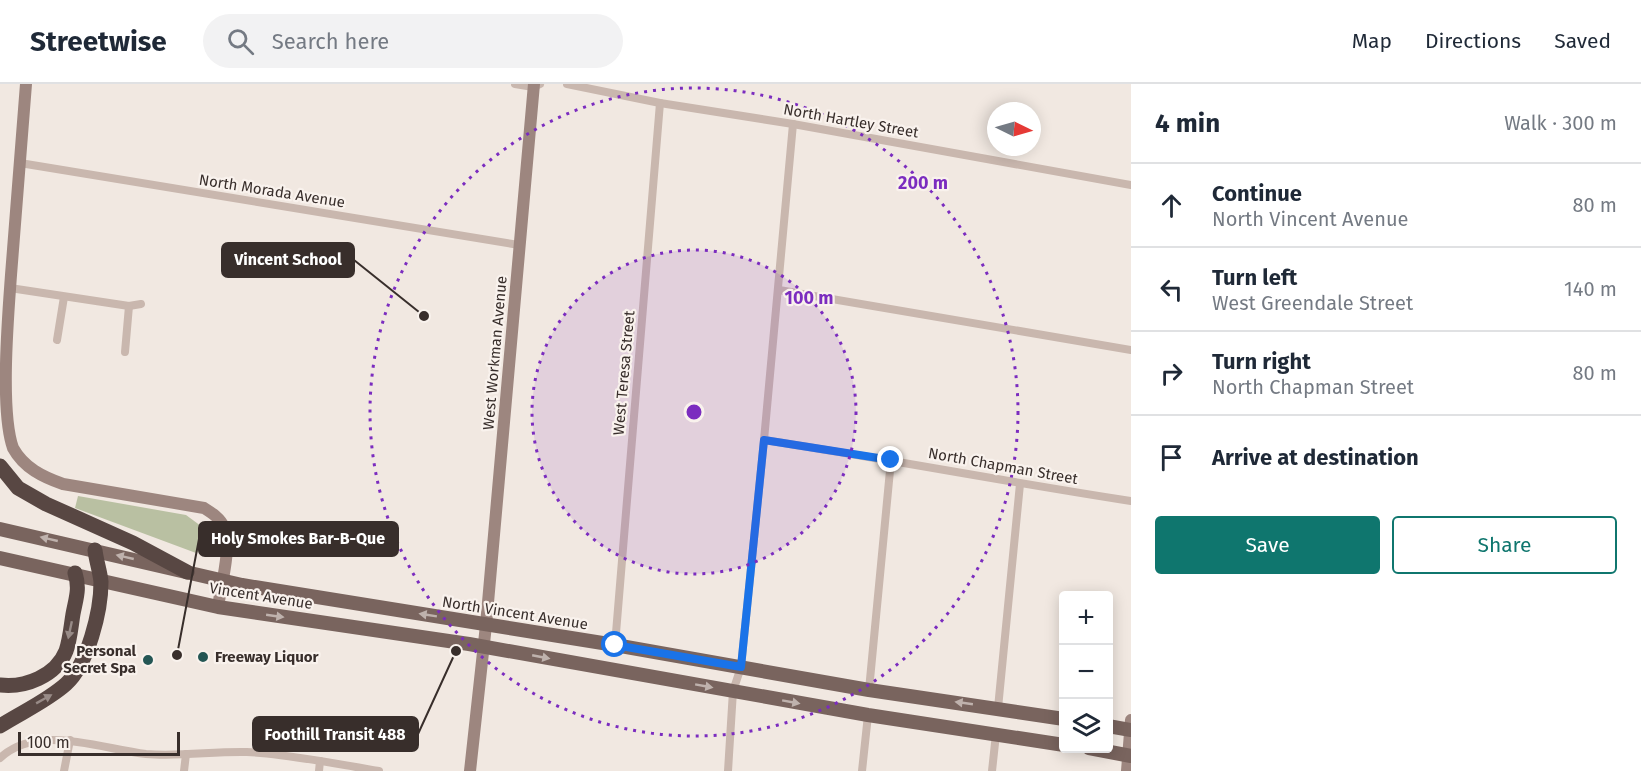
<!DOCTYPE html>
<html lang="en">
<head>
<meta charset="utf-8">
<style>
	body { margin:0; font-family:"Fira Sans",sans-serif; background:#f2f2f3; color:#1f2937 }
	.controls { position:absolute; right:18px; bottom:18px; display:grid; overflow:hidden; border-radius:6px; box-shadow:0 3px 15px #0003 }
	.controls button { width:54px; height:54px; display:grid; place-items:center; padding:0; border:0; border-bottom:2px solid #e0e1e3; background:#fff; color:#1f2937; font:30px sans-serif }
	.compass { position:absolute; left:987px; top:18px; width:54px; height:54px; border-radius:50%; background:#fff; box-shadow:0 3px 15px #0003; rotate:95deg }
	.scale { position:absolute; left:18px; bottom:15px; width:162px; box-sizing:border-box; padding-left:6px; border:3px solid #382e2b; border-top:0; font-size:16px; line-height:21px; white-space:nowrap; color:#382e2b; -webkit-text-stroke:4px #f9f2ed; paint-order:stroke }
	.stop { position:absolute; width:18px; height:18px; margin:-14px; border:4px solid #1a73e8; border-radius:50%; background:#fff }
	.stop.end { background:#1a73e8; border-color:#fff; box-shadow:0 2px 6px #0008 }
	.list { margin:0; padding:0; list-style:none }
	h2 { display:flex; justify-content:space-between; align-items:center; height:78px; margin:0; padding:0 24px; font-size:26px }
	h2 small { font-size:20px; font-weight:400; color:#747a83 }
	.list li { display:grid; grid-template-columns:39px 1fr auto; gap:18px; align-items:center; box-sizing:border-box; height:84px; padding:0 24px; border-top:2px solid #e0e1e3 }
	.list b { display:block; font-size:22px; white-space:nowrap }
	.list p { margin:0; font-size:20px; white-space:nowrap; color:#747a83 }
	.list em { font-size:20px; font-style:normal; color:#747a83 }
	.actions { display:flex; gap:12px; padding:18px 24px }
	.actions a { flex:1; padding:14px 0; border:2px solid #0f766e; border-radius:6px; text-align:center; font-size:21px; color:#0f766e }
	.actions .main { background:#0f766e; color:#fff }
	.icon { flex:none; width:33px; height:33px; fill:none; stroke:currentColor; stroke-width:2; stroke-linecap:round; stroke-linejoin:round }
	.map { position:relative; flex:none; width:1131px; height:687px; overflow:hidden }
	header { display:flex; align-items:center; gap:36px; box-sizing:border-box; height:84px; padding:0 30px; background:#fff; border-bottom:2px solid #e0e1e3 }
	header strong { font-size:28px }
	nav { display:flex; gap:33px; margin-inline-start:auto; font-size:21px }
	.search { width:420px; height:54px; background:#f2f2f3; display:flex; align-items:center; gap:15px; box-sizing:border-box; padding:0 21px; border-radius:33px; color:#747a83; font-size:22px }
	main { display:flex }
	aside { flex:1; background:#fff }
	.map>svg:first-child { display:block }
</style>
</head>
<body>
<header>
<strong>Streetwise</strong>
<div class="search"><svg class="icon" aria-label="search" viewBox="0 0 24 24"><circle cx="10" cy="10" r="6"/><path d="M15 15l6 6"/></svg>Search here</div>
<nav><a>Map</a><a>Directions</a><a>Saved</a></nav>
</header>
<main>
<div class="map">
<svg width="1131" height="687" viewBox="0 0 1131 687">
	<rect width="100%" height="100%" fill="#f1e8e1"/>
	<path fill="#b9c0a2" d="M 78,412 L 186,431 L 205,445 L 209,456 L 204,465 L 196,469 L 75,424 Z"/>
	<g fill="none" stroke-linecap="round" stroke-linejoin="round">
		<g stroke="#c9b7ae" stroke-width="8">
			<path d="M 515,0 L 533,3 L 540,0"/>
			<path d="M 567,0 L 660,19 L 793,40 L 1131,101"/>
			<path d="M 20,79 L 519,161"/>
			<path d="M 10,204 L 129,222 L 141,220"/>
			<path d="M 779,206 L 1131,266"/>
			<path d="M 57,256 L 64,213"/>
			<path d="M 125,268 L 129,222"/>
			<path d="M 764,356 C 887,375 1008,398 1131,417"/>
			<path d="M 615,561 L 660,19"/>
			<path d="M 869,606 L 891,376"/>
			<path d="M 998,624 L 1020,400"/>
			<path d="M 0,674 C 38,639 101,665 146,670 C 180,673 214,667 247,668 C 290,670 336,680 379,687"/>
			<path d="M 64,687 L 70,656"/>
			<path d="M 184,687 L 186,670"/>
			<path d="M 319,687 L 320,677"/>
			<path d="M 728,687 L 733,607 L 741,583 L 764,356 L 793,40"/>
			<path d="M 862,687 L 868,631"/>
			<path d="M 992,687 L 996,650"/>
		</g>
		<g stroke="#9d867f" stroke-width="12">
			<path d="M 26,0 C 21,64 16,128 11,191 C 8,233 0,327 13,364 C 24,384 43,393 63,400 L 204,424 C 212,429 220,434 224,443 C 232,464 221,501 218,523"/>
			<path d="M 470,687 L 486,541 L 534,0"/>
			<path d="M 1127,687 L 1131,636"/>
		</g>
		<g stroke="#79645e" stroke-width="14">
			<path d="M 0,445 L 242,501 L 615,561 L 869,606 L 1064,635"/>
			<path d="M 0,474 L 218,523 L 469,560 L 868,631 L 1064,661"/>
			<path d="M 1108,642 L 1131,646"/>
			<path d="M 1089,664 L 1131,672"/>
		</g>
		<g stroke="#584743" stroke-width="15">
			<path d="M 0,382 L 18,404 L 46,420 L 133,459 L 187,488"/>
			<path d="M 0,601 C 25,604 56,592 66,567 C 70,556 71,542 73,530 C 76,514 80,505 75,489"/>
			<path d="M 0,642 C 22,628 47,617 66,600 C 88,580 101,527 101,498 C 100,487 96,476 95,466"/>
		</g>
	</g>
	<defs><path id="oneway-solid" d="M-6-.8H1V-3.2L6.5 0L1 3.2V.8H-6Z" transform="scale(1.5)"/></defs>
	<g fill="#bfb2ad">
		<use href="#oneway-solid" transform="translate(49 455) rotate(-167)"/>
		<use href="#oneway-solid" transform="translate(125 473) rotate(-167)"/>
		<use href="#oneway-solid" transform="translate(428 531) rotate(-171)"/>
		<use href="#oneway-solid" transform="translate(275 532) rotate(8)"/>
		<use href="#oneway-solid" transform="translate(541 573) rotate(11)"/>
		<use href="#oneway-solid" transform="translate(704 602) rotate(10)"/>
		<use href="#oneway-solid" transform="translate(791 618) rotate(10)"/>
		<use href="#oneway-solid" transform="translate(964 619) rotate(-172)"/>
	</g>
	<g fill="#988b87">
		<use href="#oneway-solid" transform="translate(70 546) rotate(102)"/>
		<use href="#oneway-solid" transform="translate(44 615) rotate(-29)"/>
	</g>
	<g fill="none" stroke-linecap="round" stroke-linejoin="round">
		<path stroke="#1a73e8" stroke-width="8" d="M 615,561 L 741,583 L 764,356 L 891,376"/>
	</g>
	<circle cx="694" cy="328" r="162" fill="#7b2cbf" fill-opacity=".12"/>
	<g fill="none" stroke="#7b2cbf" stroke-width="3" stroke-dasharray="3 6">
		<circle cx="694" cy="328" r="162"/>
		<circle cx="694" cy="328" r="324"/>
	</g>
	<g fill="#245654" stroke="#f9f2ed" stroke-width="2">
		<circle cx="203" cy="573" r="6"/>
		<circle cx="148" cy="576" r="6"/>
	</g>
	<g text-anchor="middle" stroke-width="4.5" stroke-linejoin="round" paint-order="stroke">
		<g font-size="15" fill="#382e2b" stroke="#f9f2ed">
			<text transform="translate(851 37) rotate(10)" y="5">North Hartley Street</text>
			<text transform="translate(272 107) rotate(9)" y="5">North Morada Avenue</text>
			<text transform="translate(495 269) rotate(-85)" y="5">West Workman Avenue</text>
			<text transform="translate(624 289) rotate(-85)" y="5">West Teresa Street</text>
			<text transform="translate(1003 382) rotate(10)" y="5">North Chapman Street</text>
			<text transform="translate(261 512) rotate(9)" y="5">Vincent Avenue</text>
			<text transform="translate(515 529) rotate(9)" y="5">North Vincent Avenue</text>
		</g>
		<g font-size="15" font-weight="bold" fill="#382e2b" stroke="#f9f2ed" text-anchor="end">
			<text x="136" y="572">Personal<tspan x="136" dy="17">Secret Spa</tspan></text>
			<text x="215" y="578" text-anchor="start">Freeway Liquor</text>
		</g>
	</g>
	<circle cx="694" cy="328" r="9" fill="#7b2cbf" stroke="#f9f2ed" stroke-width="3"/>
	<g font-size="18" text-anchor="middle" font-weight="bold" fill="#7b2cbf" stroke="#f9f2ed" stroke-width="4.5" stroke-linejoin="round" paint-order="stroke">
		<text x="923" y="105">200 m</text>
		<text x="809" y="220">100 m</text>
	</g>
	<path fill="none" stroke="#382e2b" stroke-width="2" d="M424 232L354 176M177 571L199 455M456 567L418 650"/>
	<g fill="#382e2b" stroke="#f9f2ed" stroke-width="2">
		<circle cx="424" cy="232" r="6"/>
		<circle cx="177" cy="571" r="6"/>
		<circle cx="456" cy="567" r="6"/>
	</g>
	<g fill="#382e2b" stroke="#382e2b" stroke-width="2">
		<rect x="222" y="159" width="132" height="34" rx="6"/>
		<rect x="199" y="438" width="199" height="34" rx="6"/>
		<rect x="253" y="633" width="165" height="34" rx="6"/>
	</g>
	<g font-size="16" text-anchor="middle" font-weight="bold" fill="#fff">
		<text x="288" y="181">Vincent School</text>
		<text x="298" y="460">Holy Smokes Bar-B-Que</text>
		<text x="335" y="656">Foothill Transit 488</text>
	</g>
</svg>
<div class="controls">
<button>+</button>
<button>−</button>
<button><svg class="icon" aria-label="layers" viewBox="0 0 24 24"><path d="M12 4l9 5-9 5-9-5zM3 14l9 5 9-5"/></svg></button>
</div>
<svg class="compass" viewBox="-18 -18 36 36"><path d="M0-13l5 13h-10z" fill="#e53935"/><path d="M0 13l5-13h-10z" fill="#747a83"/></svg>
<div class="scale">100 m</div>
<div class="stop" style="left:615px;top:561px"></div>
<div class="stop end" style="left:891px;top:376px"></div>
</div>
<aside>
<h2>4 min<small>Walk · 300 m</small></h2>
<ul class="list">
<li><svg class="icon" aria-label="ahead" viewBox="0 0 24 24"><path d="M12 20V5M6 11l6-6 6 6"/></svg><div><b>Continue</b><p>North Vincent Avenue</p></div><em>80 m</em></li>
<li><svg class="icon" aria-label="left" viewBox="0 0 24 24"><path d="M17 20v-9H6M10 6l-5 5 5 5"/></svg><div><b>Turn left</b><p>West Greendale Street</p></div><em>140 m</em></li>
<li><svg class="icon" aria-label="right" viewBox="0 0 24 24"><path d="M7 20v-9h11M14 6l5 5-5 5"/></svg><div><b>Turn right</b><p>North Chapman Street</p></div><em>80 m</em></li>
<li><svg class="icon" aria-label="arrive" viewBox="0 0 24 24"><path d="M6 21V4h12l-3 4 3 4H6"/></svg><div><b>Arrive at destination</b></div></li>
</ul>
<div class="actions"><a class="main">Save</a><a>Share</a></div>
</aside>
</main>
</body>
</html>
